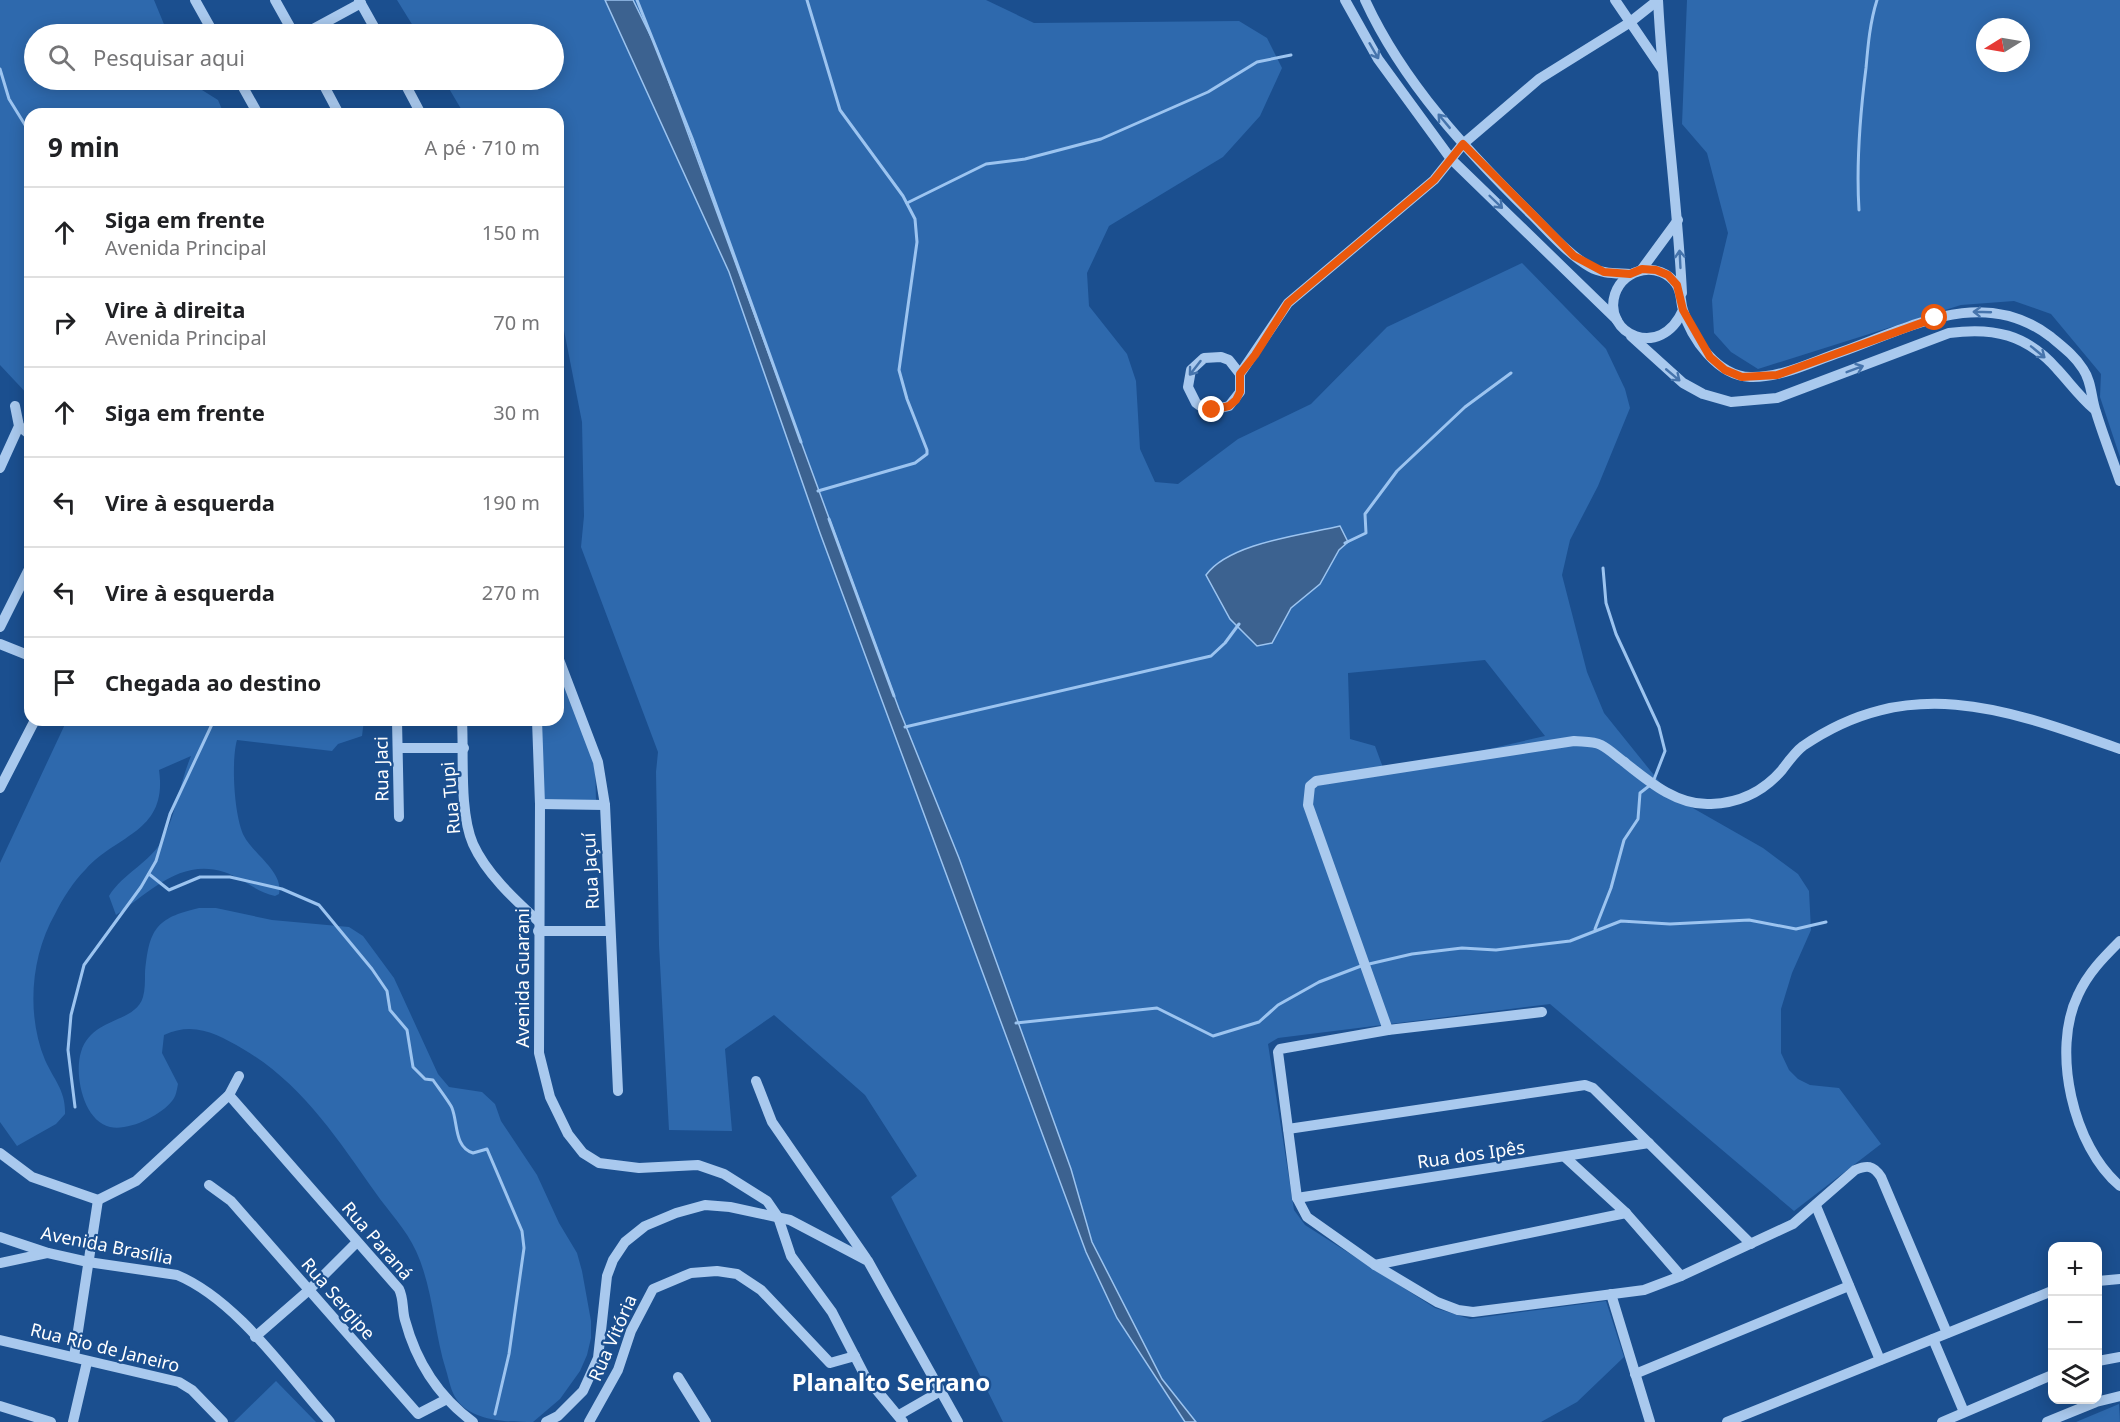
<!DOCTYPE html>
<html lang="pt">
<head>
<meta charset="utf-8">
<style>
	body { margin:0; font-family:"Noto Sans",sans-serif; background:#f6f6f6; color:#202124 }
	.controls { position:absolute; right:18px; bottom:18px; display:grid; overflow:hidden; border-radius:12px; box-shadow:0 3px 15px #0003 }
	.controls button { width:54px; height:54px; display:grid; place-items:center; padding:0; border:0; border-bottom:2px solid #e0e0e0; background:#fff; color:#202124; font:30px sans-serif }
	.compass { position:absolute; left:1976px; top:18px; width:54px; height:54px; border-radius:50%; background:#fff; box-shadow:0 3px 15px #0003; rotate:259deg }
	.stop { position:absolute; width:18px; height:18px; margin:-14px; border:4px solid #ea580c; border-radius:50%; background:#fff }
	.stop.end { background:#ea580c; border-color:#fff; box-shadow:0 2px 6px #0008 }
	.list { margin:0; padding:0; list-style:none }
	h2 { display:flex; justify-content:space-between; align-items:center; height:78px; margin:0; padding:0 24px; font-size:26px }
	h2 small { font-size:20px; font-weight:400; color:#757577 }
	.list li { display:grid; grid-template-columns:39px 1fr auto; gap:18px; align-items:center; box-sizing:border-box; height:90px; padding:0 24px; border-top:2px solid #e0e0e0 }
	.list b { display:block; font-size:22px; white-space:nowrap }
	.list p { margin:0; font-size:20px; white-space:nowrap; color:#757577 }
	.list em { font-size:20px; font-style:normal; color:#757577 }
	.icon { flex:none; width:33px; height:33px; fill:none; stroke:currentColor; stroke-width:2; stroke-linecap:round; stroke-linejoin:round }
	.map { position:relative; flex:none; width:2120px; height:1422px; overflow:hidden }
	.search { position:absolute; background:#fff; box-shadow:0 3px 15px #0003; left:24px; top:24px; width:540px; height:66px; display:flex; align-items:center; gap:15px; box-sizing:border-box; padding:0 21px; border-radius:33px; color:#757577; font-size:22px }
	.panel { position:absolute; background:#fff; box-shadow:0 3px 15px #0003; left:24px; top:108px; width:540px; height:618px; border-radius:18px }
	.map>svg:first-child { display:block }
</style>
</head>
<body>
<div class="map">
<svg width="2120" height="1422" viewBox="0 0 2120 1422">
	<rect width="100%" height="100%" fill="#1b4f8f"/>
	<g fill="#2e69ad" fill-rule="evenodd">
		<path d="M 0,0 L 154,0 L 168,34 L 34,34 L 34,80 L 186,80 L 218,100 L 224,114 L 30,114 L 30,397 L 0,365 Z"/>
		<path d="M 397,0 L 605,0 L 729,272 L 820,533 L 1086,1252 L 1117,1318 L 1185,1422 L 1003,1422 L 891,1197 L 917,1176 L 865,1095 L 774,1015 L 725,1049 L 732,1131 L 669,1130 L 659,945 L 656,772 L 658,752 L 581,547 L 584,516 L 582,422 L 558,300 L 558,114 L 464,114 L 444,80 L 554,80 L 554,34 L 418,34 Z"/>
		<path d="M 633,0 L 986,0 L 1034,23 L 1239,21 L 1267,38 L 1282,68 L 1260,116 L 1223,157 L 1109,226 L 1087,273 L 1089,306 L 1127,354 L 1136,381 L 1140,449 L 1155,482 L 1178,484 L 1238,439 L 1311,404 L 1387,327 L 1522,263 L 1606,349 L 1625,389 L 1630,408 L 1598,486 L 1570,540 L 1562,575 L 1587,672 L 1604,713 L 1670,795 L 1763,848 L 1798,874 L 1809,891 L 1811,930 L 1792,973 L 1781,1009 L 1781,1053 L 1789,1070 L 1798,1079 L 1810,1085 L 1839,1088 L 1881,1144 L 1794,1211 L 1550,1004 L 1278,1038 L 1268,1044 L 1294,1210 L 1305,1225 L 1435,1308 L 1470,1319 L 1606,1301 L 1624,1357 L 1577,1402 L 1541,1422 L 1196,1422 L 1162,1379 L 1092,1242 L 1071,1169 L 959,858 L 899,709 L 657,49 ZM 1340,526 L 1348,542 L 1339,550 L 1320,584 L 1291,608 ZM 1485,660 L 1545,736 L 1385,773 L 1375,746 L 1350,739 L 1348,673 Z"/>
		<path d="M 1687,0 L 2120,0 L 2120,457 L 2100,397 L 2101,374 L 2051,314 L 2014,301 L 1961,305 L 1758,369 L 1731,352 L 1714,333 L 1712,300 L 1728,233 L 1707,153 L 1682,124 ZM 1985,27 L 2021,27 L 2021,63 L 1985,63 Z"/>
		<path d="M 558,669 L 595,760 L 596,801 L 543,801 L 541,720 L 558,720 Z"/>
		<path d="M 67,720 L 364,720 L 362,736 L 338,744 L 332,751 L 237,740 C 231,761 234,816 244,836 C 253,854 284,872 279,894 L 275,896 C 256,892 243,878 224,872 C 180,858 149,893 116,915 L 109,896 C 123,873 150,863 163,839 C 176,814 180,782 191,756 L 159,770 C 168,832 118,834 86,869 C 73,882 63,898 55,914 C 31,956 26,1014 45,1060 C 54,1080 66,1091 65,1114 L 56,1124 L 17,1146 L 0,1122 L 0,863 Z"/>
		<path d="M 199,908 L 216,908 L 272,920 L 349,927 L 363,936 L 394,978 L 438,1074 L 449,1087 L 482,1092 L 495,1104 L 501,1121 L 537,1175 L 559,1223 L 577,1253 L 582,1271 L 591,1321 L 591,1338 L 587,1355 L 580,1371 L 560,1399 L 533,1422 C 510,1422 473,1422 457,1400 C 451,1392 449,1380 446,1370 C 434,1332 433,1288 416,1251 C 406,1229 389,1212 375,1192 C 337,1138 301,1083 243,1049 C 217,1034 194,1021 164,1035 L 162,1053 L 178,1084 C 177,1089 176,1097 172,1101 C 160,1116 129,1131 110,1127 C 83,1121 74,1074 81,1052 C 92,1016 135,1024 143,997 C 145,990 145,981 145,974 C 149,930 155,918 199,908 Z"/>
		<path d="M 276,1381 L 316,1422 L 234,1422 Z"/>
		<path d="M 2119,1404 L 2120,1422 L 2076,1422 Z"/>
	</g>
	<g fill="#3c6290" stroke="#9cc4f0" stroke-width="1.5">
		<path d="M 605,0 L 633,0 L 657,49 L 899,709 L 959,858 L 1071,1169 L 1092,1242 L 1162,1379 L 1196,1422 L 1185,1422 L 1117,1318 L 1086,1252 L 820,533 L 729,272 Z"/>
		<path d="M 1340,526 L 1348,542 L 1339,550 L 1320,584 L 1291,608 L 1272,643 L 1257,646 L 1230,619 L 1206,575 C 1229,543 1302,535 1340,526 Z"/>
	</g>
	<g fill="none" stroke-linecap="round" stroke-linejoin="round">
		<g stroke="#9cc4f0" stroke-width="3">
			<path d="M 637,0 L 692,138 L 801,442"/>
			<path d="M 807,0 L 840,110 L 903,196 L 915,219 L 917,242 L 899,370 L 907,399 L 927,450 L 927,454 L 915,463 L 818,491"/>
			<path d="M 0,69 L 9,99 L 30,133"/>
			<path d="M 907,203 L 986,164 L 1025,159 L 1101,139 L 1208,92 L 1257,62 L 1291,55"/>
			<path d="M 1859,210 C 1856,162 1860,115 1866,68 C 1868,45 1870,22 1877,0"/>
			<path d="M 829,519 L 894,696"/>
			<path d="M 1345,543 L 1366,533 L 1365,514 L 1397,471 L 1465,407 L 1511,373"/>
			<path d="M 1603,568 L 1606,603 L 1616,634 L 1659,727 L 1665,751 L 1653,782"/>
			<path d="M 905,727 L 1211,656 L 1225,643 L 1239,624"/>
			<path d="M 149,874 L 169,890 L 200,877 L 230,877 L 282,889 L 319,905 L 372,969 L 387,991 L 390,1010 L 407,1030 L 413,1067 L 425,1079 L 433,1080 C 437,1086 450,1103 452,1108 C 458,1123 454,1147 473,1153 L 487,1149 L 522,1231 L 524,1248 L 509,1354 L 495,1414"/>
			<path d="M 1595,929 L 1611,888 L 1624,840 L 1638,819 L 1640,793 L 1649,786"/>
			<path d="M 1369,964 L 1412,954 L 1462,948 L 1496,950 L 1570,941 L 1621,921 L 1670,924 L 1749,920 L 1796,929 L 1826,922"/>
			<path d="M 1016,1023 L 1157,1008 L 1213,1036 L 1259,1022 L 1278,1005 L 1319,982 L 1361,966"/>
			<path d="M 75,1107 L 68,1050 L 71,1015 L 84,965 L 141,887 L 156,861 L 170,814 L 214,720"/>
		</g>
		<g stroke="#a9c9ee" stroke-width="10">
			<path d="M 195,0 L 214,34"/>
			<path d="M 275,0 L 294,34"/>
			<path d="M 359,0 L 378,34"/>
			<path d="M 1345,0 L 1378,59 L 1451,159 L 1617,320"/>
			<path d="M 1365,0 C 1403,83 1468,152 1532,215 C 1550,233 1568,254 1590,267 C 1602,274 1616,273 1630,274"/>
			<path d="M 1615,0 L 1662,69"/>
			<path d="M 1658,0 C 1663,98 1677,195 1682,293"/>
			<path d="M 304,34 L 361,3"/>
			<path d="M 239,80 L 258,114"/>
			<path d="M 321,80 L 339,114"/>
			<path d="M 403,80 L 421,114"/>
			<path d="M 1642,269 L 1678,220"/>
			<path d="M 1683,310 C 1661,361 1602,334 1615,294 C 1624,267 1660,261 1676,284 C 1682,292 1680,301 1683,310 C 1691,339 1718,376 1750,377 C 1782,378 1811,362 1841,352 C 1911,327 1983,285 2051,337 C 2063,347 2075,356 2083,369 C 2092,382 2091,398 2096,412 C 2103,435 2112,458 2120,481"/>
			<path d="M 1631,336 L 1683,383 L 1703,394 L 1731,402 L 1777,398 L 1949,333 C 1993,327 2026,334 2057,369 C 2070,383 2080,397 2094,409"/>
			<path d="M 1240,374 L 1229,360 L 1221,357 L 1204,358 L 1191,370 L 1188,387 L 1196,403 L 1203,408 L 1212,410 L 1229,406 L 1240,392 L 1240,374 L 1288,303 L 1434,180 L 1463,144 L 1539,79 L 1629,23 L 1658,0"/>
			<path d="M 19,426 L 30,435"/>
			<path d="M 0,468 L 19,426 L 15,406"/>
			<path d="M 0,627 L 30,567"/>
			<path d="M 0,644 L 30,656"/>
			<path d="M 558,657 L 598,762 L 605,805 L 618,1091"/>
			<path d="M 397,720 L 399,817"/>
			<path d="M 462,720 C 464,755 459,812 473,844 C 486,873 514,899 538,921"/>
			<path d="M 537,720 L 540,804 L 539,1053 L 550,1097 L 568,1134 L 583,1153 L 599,1163 L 639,1168 L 698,1165 L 724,1174 L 767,1201 L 778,1217 L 791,1256 L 832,1312 L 865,1376 L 903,1422"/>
			<path d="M 399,748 L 464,748"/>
			<path d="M 0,788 L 35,720"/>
			<path d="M 540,804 L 605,805"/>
			<path d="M 538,931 L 610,931"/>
			<path d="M 2120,941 C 2103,958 2088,973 2078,995 C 2051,1050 2073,1147 2120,1186"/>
			<path d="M 1542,1012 L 1388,1030 L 1280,1049 L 1278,1052 L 1297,1198 L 1307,1217 L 1375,1265 L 1437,1302 L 1458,1310 L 1473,1312 L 1644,1290 L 1681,1276 L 1793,1224 L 1855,1170 C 1867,1165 1873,1165 1881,1177 L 1947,1333"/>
			<path d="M 1388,1030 L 1308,805 L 1310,786 L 1316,781 L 1574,741 C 1583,742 1593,741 1601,745 C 1609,749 1616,756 1623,761 C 1648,781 1677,806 1711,804 C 1740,803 1763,792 1782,770 C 1788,762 1795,752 1803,746 C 1911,672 2009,710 2120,749"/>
			<path d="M 756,1081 L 772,1122 L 866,1258"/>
			<path d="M 229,1095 L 399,1289 C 404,1299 402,1310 405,1320 C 416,1361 439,1397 473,1422"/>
			<path d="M 1288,1129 L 1585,1085 L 1593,1088 L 1751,1244"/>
			<path d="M 0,1153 L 32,1177 L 98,1200 L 136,1181 L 229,1095 L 239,1076"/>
			<path d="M 1566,1158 L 1626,1213 L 1681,1276"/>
			<path d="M 209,1185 L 231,1201 L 418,1414 L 447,1399"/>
			<path d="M 1297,1198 L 1649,1143"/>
			<path d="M 1816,1206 L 1880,1360"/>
			<path d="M 0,1237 L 48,1253 L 88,1262 L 177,1275 C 237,1300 287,1374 330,1422"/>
			<path d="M 0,1263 L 47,1253"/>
			<path d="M 1375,1265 L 1626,1213"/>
			<path d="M 2098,1281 L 2120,1279"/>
			<path d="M 1611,1294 L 1650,1422"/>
			<path d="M 255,1337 L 309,1290 L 357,1242"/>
			<path d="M 1933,1339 L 1964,1412"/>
			<path d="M 0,1340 L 179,1382 L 192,1390 L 223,1422"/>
			<path d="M 74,1357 L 98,1200"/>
			<path d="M 2098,1361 L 2120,1357"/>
			<path d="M 1635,1374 L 1849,1286"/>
			<path d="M 678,1377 L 706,1422"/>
			<path d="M 0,1406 L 51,1422"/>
			<path d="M 899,1415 L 939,1392"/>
			<path d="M 73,1422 L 87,1362"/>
			<path d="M 546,1422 L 558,1416 L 583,1391 L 598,1358 L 607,1276 L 613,1260 L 625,1242 L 645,1226 L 676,1213 L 705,1205 L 730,1207 L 790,1220 L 868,1261 L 958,1422"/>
			<path d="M 589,1422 L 618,1370 L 631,1331 L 653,1289 L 691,1273 L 717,1271 L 737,1274 L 761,1290 L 830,1363 L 855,1356"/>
			<path d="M 1727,1422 L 2052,1291"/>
			<path d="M 1942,1422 L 2052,1375"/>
			<path d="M 2047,1422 L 2096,1402 L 2120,1396"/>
		</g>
	</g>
	<defs><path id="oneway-shaft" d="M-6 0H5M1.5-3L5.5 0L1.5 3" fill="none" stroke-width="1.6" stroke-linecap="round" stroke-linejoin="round" transform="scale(1.5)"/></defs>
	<g stroke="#4674ac">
		<use href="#oneway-shaft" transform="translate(1374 51) rotate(60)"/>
		<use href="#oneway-shaft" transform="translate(1444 121) rotate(-130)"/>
		<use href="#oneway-shaft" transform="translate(1496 202) rotate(44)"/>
		<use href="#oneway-shaft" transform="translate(1680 259) rotate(-93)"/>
		<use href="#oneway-shaft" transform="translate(1982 312) rotate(-178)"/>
		<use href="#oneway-shaft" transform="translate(2038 352) rotate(39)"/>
		<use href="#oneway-shaft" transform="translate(1195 368) rotate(128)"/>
		<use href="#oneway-shaft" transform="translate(1855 369) rotate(-21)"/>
		<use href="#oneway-shaft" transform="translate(1673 375) rotate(40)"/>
	</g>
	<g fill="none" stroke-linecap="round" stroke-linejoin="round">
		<path stroke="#ea580c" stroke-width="8" d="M 1212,410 L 1229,406 L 1236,400 L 1240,392 L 1240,374 L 1255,355 L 1288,303 L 1434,180 L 1463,144 L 1574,256 L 1604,272 L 1630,274 L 1642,269 L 1656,270 L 1668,275 L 1677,285 L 1683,310 L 1710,357 L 1725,370 L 1742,377 L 1777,375 L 1935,318"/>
	</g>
	<g text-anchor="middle" stroke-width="4.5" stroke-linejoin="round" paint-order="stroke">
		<g font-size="18" fill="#fff" stroke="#1b4f8f">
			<text transform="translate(382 769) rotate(-91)" y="6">Rua Jaci</text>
			<text transform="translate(451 798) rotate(-95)" y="6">Rua Tupi</text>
			<text transform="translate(591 871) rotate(-93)" y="6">Rua Jaçuí</text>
			<text transform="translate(523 978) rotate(-90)" y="6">Avenida Guarani</text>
			<text transform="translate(1471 1155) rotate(-8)" y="6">Rua dos Ipês</text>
			<text transform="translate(377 1241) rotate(49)" y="6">Rua Paraná</text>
			<text transform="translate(107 1246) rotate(11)" y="6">Avenida Brasília</text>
			<text transform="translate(338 1299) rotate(49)" y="6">Rua Sergipe</text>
			<text transform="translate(613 1338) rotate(-66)" y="6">Rua Vitória</text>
			<text transform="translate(105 1348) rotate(14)" y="6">Rua Rio de Janeiro</text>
		</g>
		<g font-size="24" font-weight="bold" fill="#fff" stroke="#1b4f8f">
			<text x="891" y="1391">Planalto Serrano</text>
		</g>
	</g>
</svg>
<div class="controls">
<button>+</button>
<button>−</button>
<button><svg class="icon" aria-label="layers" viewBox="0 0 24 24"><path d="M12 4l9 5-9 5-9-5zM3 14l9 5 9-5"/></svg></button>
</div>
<svg class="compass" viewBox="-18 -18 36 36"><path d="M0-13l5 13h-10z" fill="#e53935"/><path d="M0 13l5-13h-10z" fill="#757577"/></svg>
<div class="stop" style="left:1935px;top:318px"></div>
<div class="stop end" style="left:1212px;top:410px"></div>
<div class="search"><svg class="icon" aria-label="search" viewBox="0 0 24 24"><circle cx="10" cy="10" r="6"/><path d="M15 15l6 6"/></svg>Pesquisar aqui</div>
<section class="panel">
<h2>9 min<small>A pé · 710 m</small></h2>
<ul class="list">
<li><svg class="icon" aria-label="ahead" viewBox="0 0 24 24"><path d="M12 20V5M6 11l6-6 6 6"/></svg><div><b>Siga em frente</b><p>Avenida Principal</p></div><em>150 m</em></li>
<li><svg class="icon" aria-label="right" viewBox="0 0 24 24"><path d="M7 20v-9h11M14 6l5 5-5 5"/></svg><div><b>Vire à direita</b><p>Avenida Principal</p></div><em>70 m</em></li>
<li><svg class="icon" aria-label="ahead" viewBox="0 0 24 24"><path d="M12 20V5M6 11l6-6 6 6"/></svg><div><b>Siga em frente</b></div><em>30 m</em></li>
<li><svg class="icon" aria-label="left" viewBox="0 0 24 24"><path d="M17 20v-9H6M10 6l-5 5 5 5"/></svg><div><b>Vire à esquerda</b></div><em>190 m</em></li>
<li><svg class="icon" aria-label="left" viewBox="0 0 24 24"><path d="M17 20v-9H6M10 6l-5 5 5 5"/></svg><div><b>Vire à esquerda</b></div><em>270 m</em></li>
<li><svg class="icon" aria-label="arrive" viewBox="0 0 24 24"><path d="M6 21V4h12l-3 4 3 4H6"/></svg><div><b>Chegada ao destino</b></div></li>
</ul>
</section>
</div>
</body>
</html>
